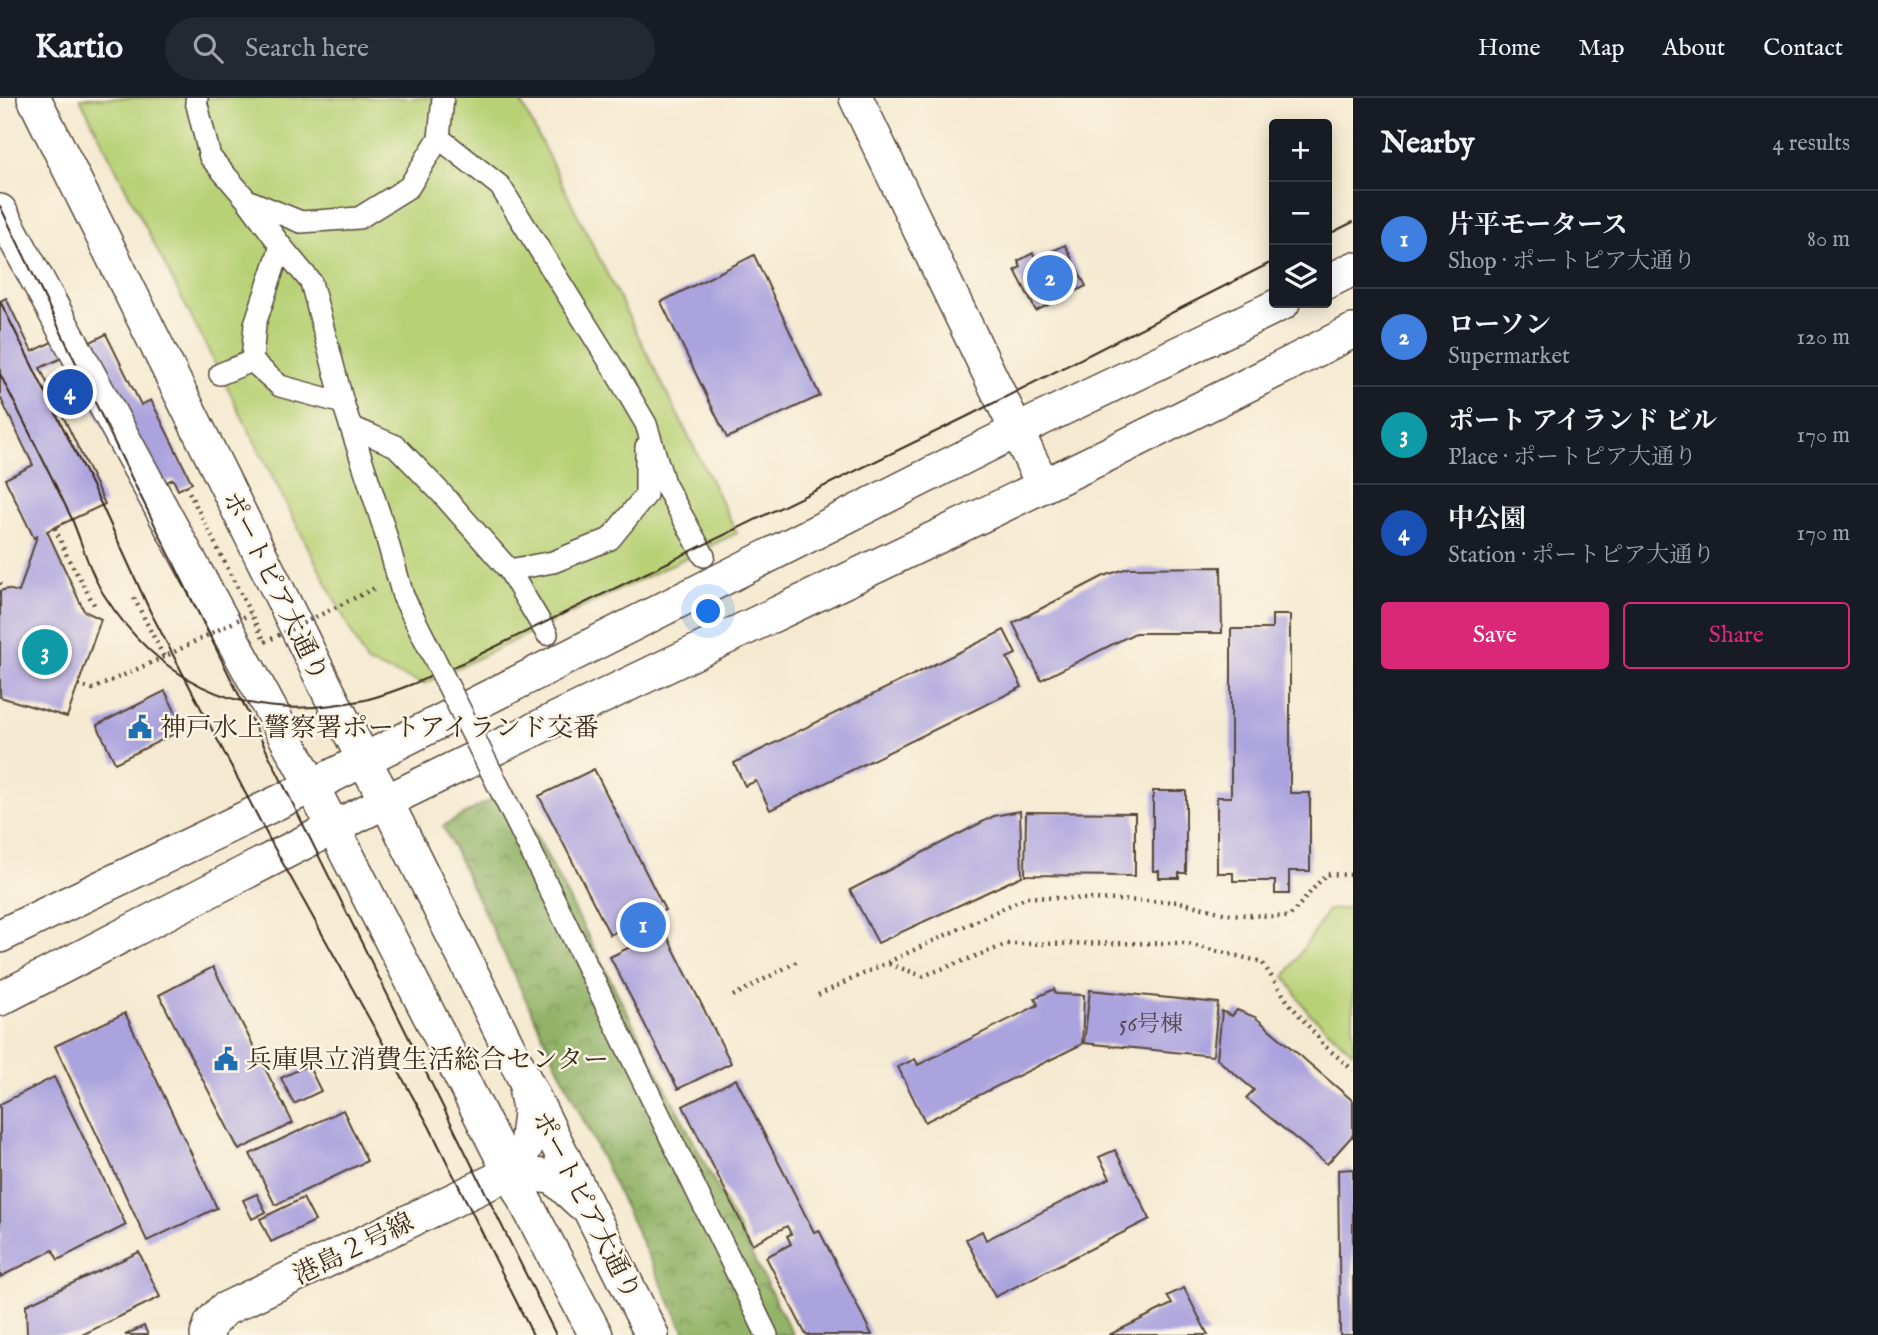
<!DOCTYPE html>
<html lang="en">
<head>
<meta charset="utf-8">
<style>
	body { margin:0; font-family:"IM FELL English","Noto Serif JP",serif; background:#242831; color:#f1f3f6 }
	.controls { position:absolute; right:21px; top:21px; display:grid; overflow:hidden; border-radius:7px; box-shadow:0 4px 18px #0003 }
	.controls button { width:63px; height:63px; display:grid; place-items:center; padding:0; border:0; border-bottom:2px solid #363941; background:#171b24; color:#f1f3f6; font:35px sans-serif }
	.you { position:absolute; left:709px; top:514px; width:24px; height:24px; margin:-18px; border:5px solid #fff; border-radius:50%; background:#1a73e8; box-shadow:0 0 0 10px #1a73e833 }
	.badge { display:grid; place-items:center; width:46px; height:46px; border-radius:50%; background:#db2777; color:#fff; font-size:23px; font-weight:700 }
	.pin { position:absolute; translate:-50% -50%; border:4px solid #fff; box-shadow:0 2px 7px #0006 }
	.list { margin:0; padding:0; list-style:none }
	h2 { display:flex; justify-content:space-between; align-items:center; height:91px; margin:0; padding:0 28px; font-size:30px }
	h2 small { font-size:23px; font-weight:400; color:#9ea1a6 }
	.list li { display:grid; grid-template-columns:46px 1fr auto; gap:21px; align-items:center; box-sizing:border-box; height:98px; padding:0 28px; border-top:2px solid #363941 }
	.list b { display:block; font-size:26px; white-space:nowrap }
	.list p { margin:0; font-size:23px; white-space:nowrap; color:#9ea1a6 }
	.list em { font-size:23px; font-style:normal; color:#9ea1a6 }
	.actions { display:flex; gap:14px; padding:21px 28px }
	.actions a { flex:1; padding:16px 0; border:2px solid #db2777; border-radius:7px; text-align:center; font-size:24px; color:#db2777 }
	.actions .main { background:#db2777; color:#fff }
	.icon { flex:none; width:38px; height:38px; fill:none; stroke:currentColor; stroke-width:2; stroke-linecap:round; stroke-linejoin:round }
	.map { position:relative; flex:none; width:1353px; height:1237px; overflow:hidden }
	header { display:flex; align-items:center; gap:42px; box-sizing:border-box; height:98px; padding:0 35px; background:#171b24; border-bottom:2px solid #363941 }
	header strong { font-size:33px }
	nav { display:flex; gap:38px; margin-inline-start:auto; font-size:24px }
	.search { width:490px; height:63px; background:#242831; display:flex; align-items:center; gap:18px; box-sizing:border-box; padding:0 24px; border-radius:38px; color:#9ea1a6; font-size:26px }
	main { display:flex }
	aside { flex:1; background:#171b24 }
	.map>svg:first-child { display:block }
</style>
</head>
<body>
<header>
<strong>Kartio</strong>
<div class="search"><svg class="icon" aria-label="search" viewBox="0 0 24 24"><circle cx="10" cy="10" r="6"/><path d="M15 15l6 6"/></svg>Search here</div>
<nav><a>Home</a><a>Map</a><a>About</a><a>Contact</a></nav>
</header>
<main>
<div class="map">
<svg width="1353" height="1237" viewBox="0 0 1353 1237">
	<defs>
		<pattern id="forest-crowns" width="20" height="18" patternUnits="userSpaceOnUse" patternTransform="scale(1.75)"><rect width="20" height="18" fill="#92b367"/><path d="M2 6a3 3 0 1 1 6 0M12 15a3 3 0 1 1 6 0" fill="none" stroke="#789254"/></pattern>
	</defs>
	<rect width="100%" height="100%" fill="#fcf5e5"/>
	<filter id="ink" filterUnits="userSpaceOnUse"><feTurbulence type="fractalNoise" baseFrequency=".0143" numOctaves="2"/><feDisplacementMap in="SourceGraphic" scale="14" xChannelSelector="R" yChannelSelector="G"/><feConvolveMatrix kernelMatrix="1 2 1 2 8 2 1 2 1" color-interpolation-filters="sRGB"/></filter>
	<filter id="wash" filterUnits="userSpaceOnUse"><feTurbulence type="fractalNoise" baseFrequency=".00686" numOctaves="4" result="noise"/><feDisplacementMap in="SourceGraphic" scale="28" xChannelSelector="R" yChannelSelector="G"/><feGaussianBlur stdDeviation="1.57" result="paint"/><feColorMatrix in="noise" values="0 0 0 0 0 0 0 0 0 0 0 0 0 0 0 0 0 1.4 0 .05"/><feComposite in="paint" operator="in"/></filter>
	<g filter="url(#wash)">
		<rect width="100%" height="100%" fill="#f5ead1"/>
		<path fill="url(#forest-crowns)" stroke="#666e42" stroke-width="2" d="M 512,690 L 793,1237 L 686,1237 L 443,728 Z"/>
		<g fill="#b8d176" stroke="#7a7e4a" stroke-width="2">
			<path d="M 80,0 L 519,0 L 737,435 L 424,586 L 367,565 Z"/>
			<path d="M 1353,810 L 1353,954 L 1308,914 L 1285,879 L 1328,812 Z"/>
		</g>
		<g id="blocks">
			<g fill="#aba3de">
				<path d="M 1065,147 L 1086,188 L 1036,213 L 1015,172 L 1021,169 L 1018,163 L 1033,155 L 1036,161 Z"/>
				<path d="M 754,157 L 820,298 L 727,340 L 661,204 Z"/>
				<path d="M 65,197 L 89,245 L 106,236 L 141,307 L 151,302 L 192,385 L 178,392 L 173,381 L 137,398 L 68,257 L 40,270 L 105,406 L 47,433 L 84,513 L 101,521 L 67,619 L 0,599 L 0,493 L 7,491 L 19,494 L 37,438 L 34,440 L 5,381 L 33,367 L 0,299 L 0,203 L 6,200 L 32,254 L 60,240 L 44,207 Z"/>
				<path d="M 1221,469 L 1222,535 L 1135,535 L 1041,582 L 1013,525 L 1104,478 L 1128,470 Z"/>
				<path d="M 1272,517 L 1290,517 L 1290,695 L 1310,695 L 1310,773 L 1289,773 L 1289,796 L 1275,796 L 1275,783 L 1233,783 L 1233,775 L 1217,775 L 1217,699 L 1231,699 L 1231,531 L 1272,531 Z"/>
				<path d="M 1004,532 L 1016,556 L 1007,560 L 1022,589 L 770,712 L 756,683 L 745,688 L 734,665 Z"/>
				<path d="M 165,593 L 184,631 L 115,665 L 97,627 Z"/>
				<path d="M 594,671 L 665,812 L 656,816 L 731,965 L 678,991 L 610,859 L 636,846 L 632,838 L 638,835 L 633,825 L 610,837 L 539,698 Z"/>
				<path d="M 1153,693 L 1186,693 L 1186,775 L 1179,775 L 1179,780 L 1159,780 L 1159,773 L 1153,773 Z"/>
				<path d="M 1020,713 L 1022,778 L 878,845 L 850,792 L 994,718 Z"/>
				<path d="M 1026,714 L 1135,715 L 1135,778 L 1025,777 Z"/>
				<path d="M 213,869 L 293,1025 L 239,1052 L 159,897 Z"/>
				<path d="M 1054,891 L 1056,896 L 1084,897 L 1082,946 L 925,1024 L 898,969 L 915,961 L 918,967 L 1038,907 L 1035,900 Z"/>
				<path d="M 1090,892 L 1218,905 L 1213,958 L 1084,945 Z"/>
				<path d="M 1237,912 L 1255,919 L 1353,1003 L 1353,1039 L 1352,1038 L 1327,1066 L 1246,1000 L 1254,992 L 1217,961 L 1222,913 L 1232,918 Z"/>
				<path d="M 125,915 L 217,1110 L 147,1143 L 55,948 Z"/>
				<path d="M 308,967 L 321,993 L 294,1006 L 281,980 Z"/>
				<path d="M 54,979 L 126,1127 L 58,1162 L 53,1152 L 0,1179 L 0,1006 Z"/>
				<path d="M 736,981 L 814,1134 L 819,1132 L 872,1237 L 806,1237 L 766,1159 L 791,1146 L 787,1138 L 791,1136 L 787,1128 L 752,1146 L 683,1008 Z"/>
				<path d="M 343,1012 L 367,1063 L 275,1107 L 250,1056 Z"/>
				<path d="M 1115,1052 L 1150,1121 L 995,1199 L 966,1141 L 982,1133 L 986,1142 L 1110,1080 L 1099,1059 Z"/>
				<path d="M 1353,1071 L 1353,1237 L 1340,1237 L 1338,1072 Z"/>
				<path d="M 257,1096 L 266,1114 L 252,1121 L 243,1102 Z"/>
				<path d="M 303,1100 L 315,1123 L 271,1144 L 260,1121 Z"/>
				<path d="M 139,1154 L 160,1199 L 82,1237 L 27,1237 L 26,1207 Z"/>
				<path d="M 1184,1190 L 1208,1237 L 1109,1237 L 1172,1206 L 1167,1198 Z"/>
				<path d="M 144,1228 L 148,1237 L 125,1237 Z"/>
			</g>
		</g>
	</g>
	<g filter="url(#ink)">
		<use href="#blocks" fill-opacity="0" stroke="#574739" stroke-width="2"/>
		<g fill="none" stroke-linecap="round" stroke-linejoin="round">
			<g stroke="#574739" stroke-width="24">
				<g id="pedestrian">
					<path d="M 197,0 L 196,3 L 210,59 L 247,102 L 281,148 L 311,184 L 343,305 L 383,427 L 403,498"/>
					<path d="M 439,40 L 500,88 L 609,263 L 646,326 L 664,385 L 704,458"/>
					<path d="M 249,103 L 301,124 L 359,120 L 409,89 L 439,40 L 443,0"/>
					<path d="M 281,148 L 255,226 L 252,263 L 280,288 L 343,305"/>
					<path d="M 220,276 L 252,263"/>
					<path d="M 351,329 L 396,348 L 444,398 L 509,472 L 547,536"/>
					<path d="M 509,472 L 553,464 L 610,441 L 646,397 L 646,349"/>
					<path d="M 518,727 L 767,1237"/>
				</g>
			</g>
			<g stroke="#574739" stroke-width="36">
				<g id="tertiary">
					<path d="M 34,0 L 335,607 L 386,703 L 652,1237"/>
					<path d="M 856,0 L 1043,387"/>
					<path d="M 0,113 L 312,688 L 510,1075 L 596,1237"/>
					<path d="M 1327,184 L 1353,171"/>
					<path d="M 0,838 L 312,688 L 1016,333 L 1283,205"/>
					<path d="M 0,901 C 144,827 287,751 432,681 C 739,531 1050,390 1353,233"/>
					<path d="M 510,1075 L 526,1049 L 530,1015 L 526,995"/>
					<path d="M 510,1075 L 553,1079 L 581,1105"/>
					<path d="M 207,1237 L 211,1225 L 223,1212 L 510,1075"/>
				</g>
			</g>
			<g stroke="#574739" stroke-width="4.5" stroke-dasharray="2 5" stroke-linecap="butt">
				<path d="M 55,430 L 67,458 L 96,510"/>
				<path d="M 0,485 L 3,492"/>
				<path d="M 134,500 L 164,559"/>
				<path d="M 889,866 L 923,878 L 1008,846 L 1184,845 L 1262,864 L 1288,904 L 1326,949 L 1353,972"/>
				<path d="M 818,897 L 1027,799 L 1180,804 L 1227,816 L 1289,819 L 1326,776 L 1353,777"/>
				<path d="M 733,898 L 800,862"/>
			</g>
			<use href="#pedestrian" stroke="#fff" stroke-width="21"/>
			<use href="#tertiary" stroke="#fff" stroke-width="33"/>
			<g stroke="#3b2a1e" stroke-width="2">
				<path d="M 0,108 L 136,389 L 556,1237"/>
				<path d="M 1327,137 L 1353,124"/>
				<path d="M 0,203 L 102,408 L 150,513 L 271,744 L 429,1028 L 533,1237"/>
				<path d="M 0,276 C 24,324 48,371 71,419 C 82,444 89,474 104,497 C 157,580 235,621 333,607 C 344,605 355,604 365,602 C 399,593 432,578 464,564 L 966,319 L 1274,163"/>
			</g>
			<g stroke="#574739" stroke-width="24" stroke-linecap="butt">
				<path id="pedestrian-bridge" d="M 403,498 L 518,727"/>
			</g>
			<g stroke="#574739" stroke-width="4.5" stroke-dasharray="2 5" stroke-linecap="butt">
				<path d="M 186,388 L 265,544 L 375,490"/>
				<path d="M 78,587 L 93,591 L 164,559 L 250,516"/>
			</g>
			<use href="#pedestrian-bridge" stroke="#fff" stroke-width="21"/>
		</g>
	</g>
	<defs>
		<g id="civic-bare" transform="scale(1.89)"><path d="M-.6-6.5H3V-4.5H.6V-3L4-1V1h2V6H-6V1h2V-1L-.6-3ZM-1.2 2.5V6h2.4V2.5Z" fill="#1f6fb2" stroke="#fcf5e5" stroke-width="2.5" paint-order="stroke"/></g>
	</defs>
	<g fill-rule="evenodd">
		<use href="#civic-bare" x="140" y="629"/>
		<use href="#civic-bare" x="226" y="961"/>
	</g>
	<g text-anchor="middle" stroke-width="5" stroke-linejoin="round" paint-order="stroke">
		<g font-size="23" fill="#57484e">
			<text x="1151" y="933">56号棟</text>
		</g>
		<g font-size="26" fill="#3b2a1e" stroke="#fcf5e5">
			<text transform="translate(276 488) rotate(64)" y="9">ポートピア大通り</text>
			<text transform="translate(587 1107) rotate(63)" y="9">ポートピア大通り</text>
			<text transform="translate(353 1150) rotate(-26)" y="9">港島２号線</text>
		</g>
		<g font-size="26" fill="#3b2a1e" stroke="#fcf5e5" text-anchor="start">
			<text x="160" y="638">神戸水上警察署ポートアイランド交番</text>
			<text x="246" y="970">兵庫県立消費生活総合センター</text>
		</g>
	</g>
</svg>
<div class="controls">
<button>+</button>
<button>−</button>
<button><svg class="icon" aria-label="layers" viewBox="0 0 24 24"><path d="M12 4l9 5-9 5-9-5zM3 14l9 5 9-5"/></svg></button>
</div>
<div class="you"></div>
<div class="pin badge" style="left:643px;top:827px;background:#3f7fe0">1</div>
<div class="pin badge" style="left:1050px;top:180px;background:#3f7fe0">2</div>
<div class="pin badge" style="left:45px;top:554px;background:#0f9aa8">3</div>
<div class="pin badge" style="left:70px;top:294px;background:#1a4fb4">4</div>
</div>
<aside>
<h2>Nearby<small>4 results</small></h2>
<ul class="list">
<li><span class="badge" style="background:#3f7fe0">1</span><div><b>片平モータース</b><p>Shop · ポートピア大通り</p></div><em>80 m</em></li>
<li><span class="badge" style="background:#3f7fe0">2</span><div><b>ローソン</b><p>Supermarket</p></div><em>120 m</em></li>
<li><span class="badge" style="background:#0f9aa8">3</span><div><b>ポート アイランド ビル</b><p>Place · ポートピア大通り</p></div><em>170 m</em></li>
<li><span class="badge" style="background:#1a4fb4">4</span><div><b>中公園</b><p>Station · ポートピア大通り</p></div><em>170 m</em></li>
</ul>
<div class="actions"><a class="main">Save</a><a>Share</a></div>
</aside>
</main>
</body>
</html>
